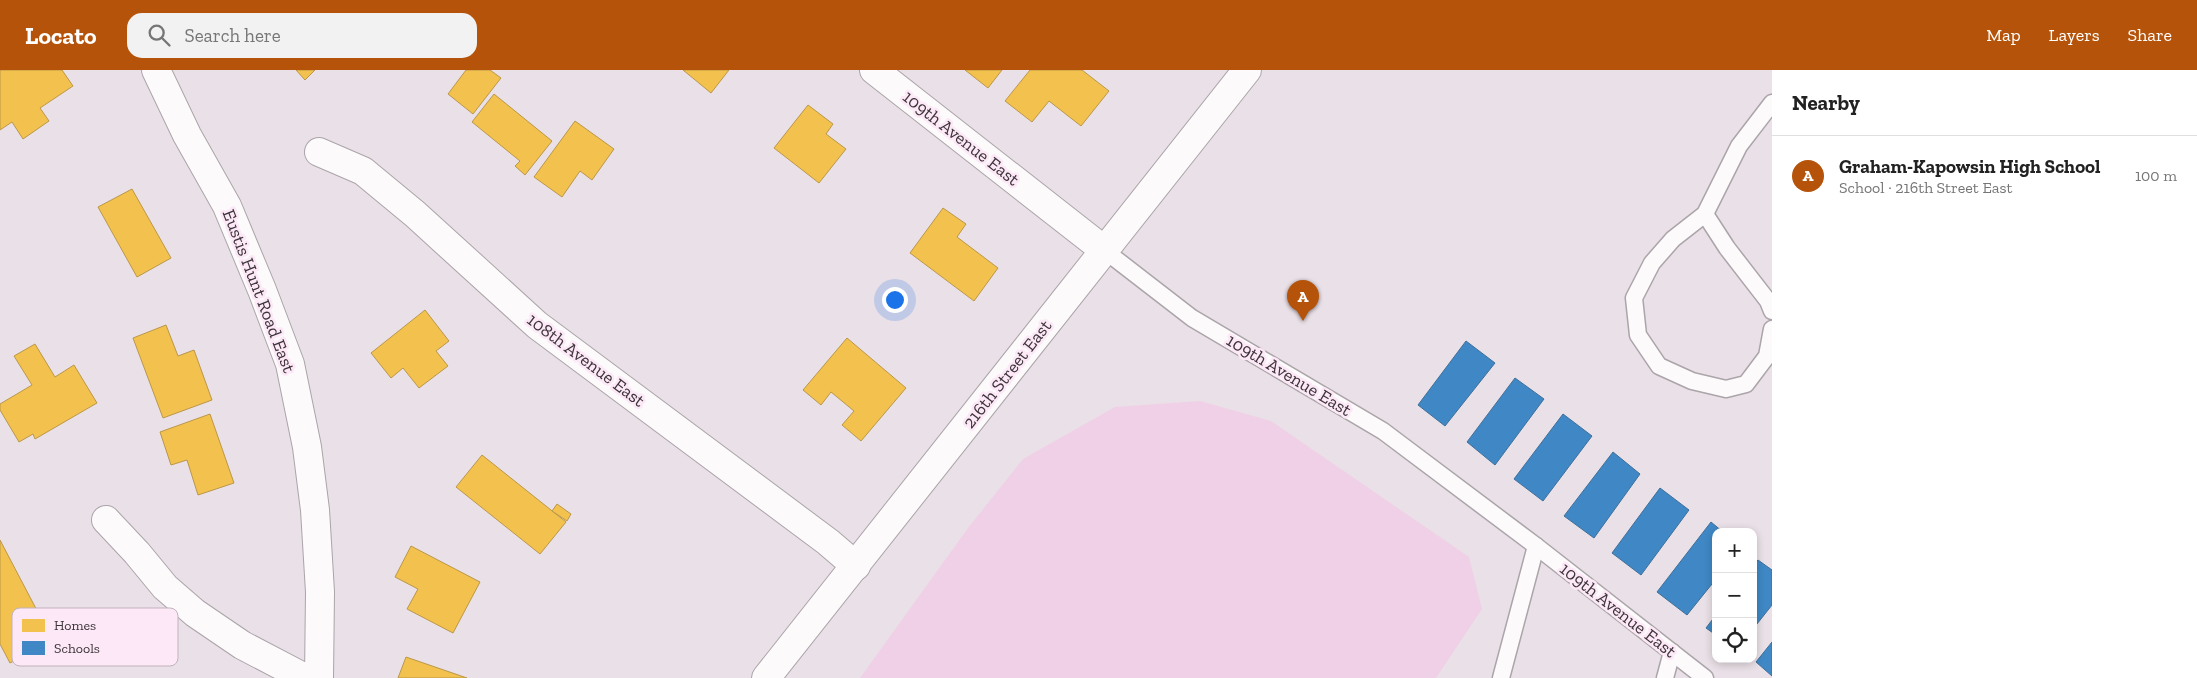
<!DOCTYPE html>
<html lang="en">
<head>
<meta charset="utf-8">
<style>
	body { margin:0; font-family:"Zilla Slab",serif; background:#f2f2f2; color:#222 }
	.controls { position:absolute; right:15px; bottom:15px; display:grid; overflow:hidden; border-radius:10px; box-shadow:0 2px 8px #0003 }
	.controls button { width:45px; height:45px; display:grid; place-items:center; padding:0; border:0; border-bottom:1px solid #e0e0e0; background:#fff; color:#222; font:25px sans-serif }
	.you { position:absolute; left:894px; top:229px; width:18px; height:18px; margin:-12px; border:4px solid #fff; border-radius:50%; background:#1a73e8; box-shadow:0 0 0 8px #1a73e833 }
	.badge { display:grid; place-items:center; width:32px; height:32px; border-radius:50%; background:#b45309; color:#fff; font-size:16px; font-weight:700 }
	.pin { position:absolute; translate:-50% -41px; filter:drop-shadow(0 1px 2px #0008) }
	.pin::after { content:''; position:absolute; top:26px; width:18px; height:15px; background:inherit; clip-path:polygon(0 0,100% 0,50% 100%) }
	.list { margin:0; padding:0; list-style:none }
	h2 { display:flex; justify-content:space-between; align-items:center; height:65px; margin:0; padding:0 20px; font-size:21px }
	h2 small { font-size:16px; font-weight:400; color:#767676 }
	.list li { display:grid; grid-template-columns:32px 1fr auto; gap:15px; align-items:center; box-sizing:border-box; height:80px; padding:0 20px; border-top:1px solid #e0e0e0 }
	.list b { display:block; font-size:19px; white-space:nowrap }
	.list p { margin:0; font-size:16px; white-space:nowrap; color:#767676 }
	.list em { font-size:16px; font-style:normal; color:#767676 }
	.icon { flex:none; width:28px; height:28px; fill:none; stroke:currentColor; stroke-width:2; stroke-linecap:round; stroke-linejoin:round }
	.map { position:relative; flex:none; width:1772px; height:608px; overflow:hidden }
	header { display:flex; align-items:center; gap:30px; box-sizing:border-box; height:70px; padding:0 25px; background:#b45309; color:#fff }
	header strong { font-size:24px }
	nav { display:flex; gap:28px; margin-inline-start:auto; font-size:18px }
	.search { width:350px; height:45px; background:#f2f2f2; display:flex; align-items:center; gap:12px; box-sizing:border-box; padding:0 18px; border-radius:15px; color:#767676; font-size:19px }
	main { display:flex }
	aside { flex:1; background:#fff }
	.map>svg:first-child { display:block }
</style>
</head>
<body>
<header>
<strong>Locato</strong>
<div class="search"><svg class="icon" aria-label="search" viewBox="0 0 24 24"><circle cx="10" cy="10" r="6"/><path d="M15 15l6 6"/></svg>Search here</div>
<nav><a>Map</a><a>Layers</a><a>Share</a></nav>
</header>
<main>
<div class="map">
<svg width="1772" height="608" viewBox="0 0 1772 608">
	<rect width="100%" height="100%" fill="#eae0e7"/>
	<path fill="#f0d0e7" d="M 1200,331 L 1271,351 L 1469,487 L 1482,539 L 1436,608 L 860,608 L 968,458 L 1023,389 L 1115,337 Z"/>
	<g fill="#f2c14e" stroke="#bb9748">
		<path d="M 0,0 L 62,0 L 73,16 L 40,38 L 49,51 L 23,69 L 12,52 L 0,60 Z"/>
		<path d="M 296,0 L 315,0 L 305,10 Z"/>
		<path d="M 466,0 L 490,0 L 501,8 L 473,44 L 448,24 Z"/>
		<path d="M 683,0 L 729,0 L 711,23 Z"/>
		<path d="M 965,0 L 1002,0 L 988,18 Z"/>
		<path d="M 1030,0 L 1082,0 L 1109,21 L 1081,56 L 1049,31 L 1032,52 L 1005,31 Z"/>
		<path d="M 494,24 L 552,71 L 525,105 L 515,96 L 520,91 L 472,52 Z"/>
		<path d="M 808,35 L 833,54 L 826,64 L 846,79 L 819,113 L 774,78 Z"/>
		<path d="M 575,51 L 614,79 L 592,110 L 580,101 L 562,127 L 534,107 Z"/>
		<path d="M 132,119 L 171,188 L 137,207 L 98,137 Z"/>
		<path d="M 943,138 L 966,154 L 957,167 L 998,198 L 974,231 L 910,183 Z"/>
		<path d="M 425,240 L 449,271 L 436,281 L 448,296 L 419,318 L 403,298 L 391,308 L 371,283 Z"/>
		<path d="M 166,255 L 178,286 L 194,280 L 212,330 L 163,348 L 133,268 Z"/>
		<path d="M 847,268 L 906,318 L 861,371 L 842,355 L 854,341 L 831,322 L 821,335 L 803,320 Z"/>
		<path d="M 35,274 L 55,307 L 74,295 L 97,333 L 35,369 L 33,364 L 19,372 L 0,340 L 0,334 L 32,315 L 14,286 Z"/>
		<path d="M 210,344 L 234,413 L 198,425 L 187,390 L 171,395 L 160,362 Z"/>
		<path d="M 482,385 L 566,452 L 540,484 L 456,417 Z"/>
		<path d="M 557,434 L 571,444 L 567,451 L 552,441 Z"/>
		<path d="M 0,470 L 53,571 L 10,593 L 0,574 Z"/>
		<path d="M 411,476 L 480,512 L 453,563 L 407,539 L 418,519 L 395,507 Z"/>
		<path d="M 406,587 L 467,608 L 398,608 Z"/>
	</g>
	<g fill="#3f88c5" stroke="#3e6f9b">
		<path d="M 1466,271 L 1495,293 L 1445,356 L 1418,335 Z"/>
		<path d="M 1515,308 L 1544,329 L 1495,395 L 1467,372 Z"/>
		<path d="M 1563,344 L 1592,366 L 1543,431 L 1514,409 Z"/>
		<path d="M 1613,382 L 1640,404 L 1594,468 L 1564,446 Z"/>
		<path d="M 1660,418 L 1689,440 L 1641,505 L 1612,483 Z"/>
		<path d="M 1711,452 L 1723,462 L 1716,462 L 1716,509 L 1687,545 L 1657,522 Z"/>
		<path d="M 1758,490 L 1772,500 L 1772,535 L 1753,559 L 1753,496 Z"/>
		<path d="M 1716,545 L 1716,565 L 1706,558 Z"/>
		<path d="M 1772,572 L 1772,606 L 1756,592 Z"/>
	</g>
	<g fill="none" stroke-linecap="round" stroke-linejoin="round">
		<g stroke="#aba4a9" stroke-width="19">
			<g id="service">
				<path d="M 1772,33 L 1739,76 L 1705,144 L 1673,169 L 1652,193 L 1634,228 L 1638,265 L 1659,296 L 1692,311 L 1726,319 L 1746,314 L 1767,286 L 1772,259"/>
				<path d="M 1705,144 L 1727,178 L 1768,231 L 1772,241"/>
				<path d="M 1104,180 L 1192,248 L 1383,361 L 1536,476 L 1705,608"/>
				<path d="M 1501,608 L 1536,476"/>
				<path d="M 1665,608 L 1672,582"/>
			</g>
		</g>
		<g stroke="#aba4a9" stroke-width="30">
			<g id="minor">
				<path d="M 156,0 L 187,65 L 227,136 L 262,220 L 290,294 L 307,377 L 315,440 L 320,522 L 319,608"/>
				<path d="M 874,0 L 1104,180"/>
				<path d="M 319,82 L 363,101 L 415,144 L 537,255 L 828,472 L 856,496"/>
				<path d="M 106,450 L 137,483 L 165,517 L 195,543 L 242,575 L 305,608"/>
				<path d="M 766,608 L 1247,0"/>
			</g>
		</g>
		<use href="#service" stroke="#fcfafb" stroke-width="16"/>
		<use href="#minor" stroke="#fcfafb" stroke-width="28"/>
	</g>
	<g text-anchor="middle" stroke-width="5" stroke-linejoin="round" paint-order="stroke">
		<g font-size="18" fill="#3c343a" stroke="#fce8f6">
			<text transform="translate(961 68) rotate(38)" y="6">109th Avenue East</text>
			<text transform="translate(259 221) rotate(69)" y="6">Eustis Hunt Road East</text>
			<text transform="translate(586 290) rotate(37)" y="6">108th Avenue East</text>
			<text transform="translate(1007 304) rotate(-52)" y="6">216th Street East</text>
			<text transform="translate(1289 305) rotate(31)" y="6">109th Avenue East</text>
			<text transform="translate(1618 540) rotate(38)" y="6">109th Avenue East</text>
		</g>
	</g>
	<rect x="12" y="538" width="166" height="58" rx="8" fill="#fce8f6" stroke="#c2b2be" stroke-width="1"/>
	<rect x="22" y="549" width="23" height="13" fill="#f2c14e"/>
	<rect x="22" y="571" width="23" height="14" fill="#3f88c5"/>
	<g font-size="14" fill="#3c343a">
		<text x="54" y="560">Homes</text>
		<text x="54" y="583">Schools</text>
	</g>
</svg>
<div class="controls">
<button>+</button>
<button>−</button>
<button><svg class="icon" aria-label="locate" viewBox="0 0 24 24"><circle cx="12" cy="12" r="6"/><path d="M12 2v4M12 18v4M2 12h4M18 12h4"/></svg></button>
</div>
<div class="you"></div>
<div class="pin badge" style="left:1303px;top:251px">A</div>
</div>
<aside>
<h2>Nearby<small></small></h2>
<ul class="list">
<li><span class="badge">A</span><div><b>Graham-Kapowsin High School</b><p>School · 216th Street East</p></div><em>100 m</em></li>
</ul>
</aside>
</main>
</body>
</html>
